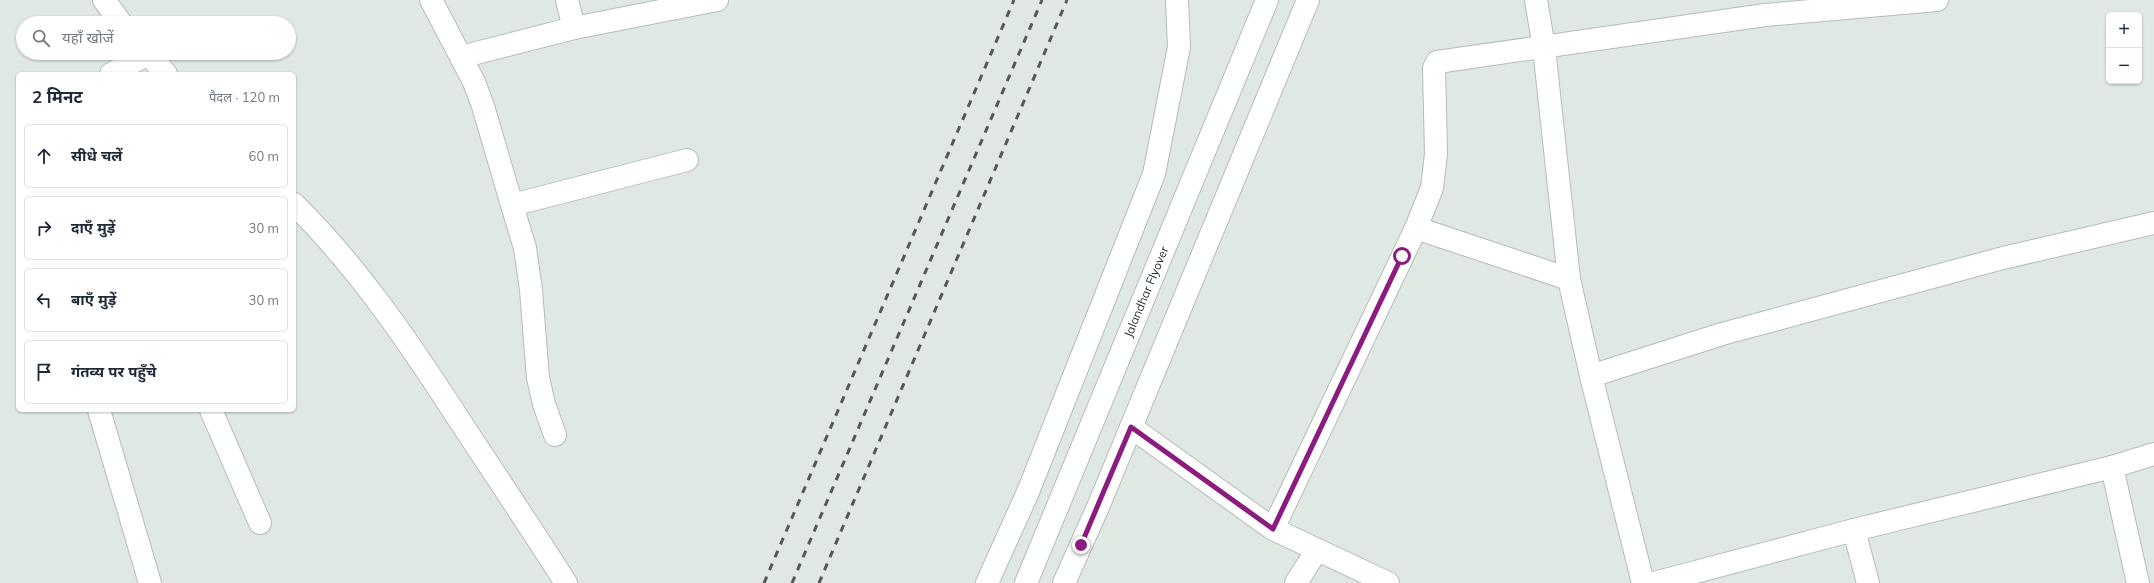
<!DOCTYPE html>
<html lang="hi">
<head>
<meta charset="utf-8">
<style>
	body { margin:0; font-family:Mulish,"Noto Sans Devanagari",sans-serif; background:#f2f2f3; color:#1f2937 }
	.controls { position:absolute; right:12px; top:12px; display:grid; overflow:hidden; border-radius:6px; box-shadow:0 1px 3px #0004 }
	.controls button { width:36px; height:36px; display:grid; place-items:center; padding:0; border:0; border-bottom:1px solid #e0e1e3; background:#fff; color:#1f2937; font:20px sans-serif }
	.stop { position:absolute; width:12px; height:12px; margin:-9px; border:3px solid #8b1b7f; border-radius:50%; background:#fff }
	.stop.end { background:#8b1b7f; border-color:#fff; box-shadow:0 1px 4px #0008 }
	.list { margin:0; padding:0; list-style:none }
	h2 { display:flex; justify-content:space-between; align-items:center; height:52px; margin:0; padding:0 16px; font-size:17px }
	h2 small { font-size:13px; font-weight:400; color:#747a83 }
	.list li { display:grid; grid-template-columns:26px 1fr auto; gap:12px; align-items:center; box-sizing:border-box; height:64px; margin:0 8px 8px; padding:0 8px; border:1px solid #e0e1e3; border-radius:6px }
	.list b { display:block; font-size:15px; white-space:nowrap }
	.list em { font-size:13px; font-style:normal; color:#747a83 }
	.icon { flex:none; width:22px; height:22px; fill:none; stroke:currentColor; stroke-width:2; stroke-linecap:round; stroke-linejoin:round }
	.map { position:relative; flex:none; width:2154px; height:583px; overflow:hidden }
	.search { position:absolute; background:#fff; box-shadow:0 1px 3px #0004; left:16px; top:16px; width:280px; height:44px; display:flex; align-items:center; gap:10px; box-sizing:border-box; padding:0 14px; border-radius:22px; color:#747a83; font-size:15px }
	.panel { position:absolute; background:#fff; box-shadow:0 1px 3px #0004; left:16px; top:72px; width:280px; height:340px; border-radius:6px }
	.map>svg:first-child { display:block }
</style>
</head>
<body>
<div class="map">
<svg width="2154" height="583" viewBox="0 0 2154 583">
	<rect width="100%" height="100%" fill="#dfe8e3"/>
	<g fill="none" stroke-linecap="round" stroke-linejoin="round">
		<g stroke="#b4bdb8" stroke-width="24">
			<g id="minor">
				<path d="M 431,0 L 474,82 L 483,106 L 512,205 L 525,248 L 531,290 L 538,378 L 544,404 L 555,435"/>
				<path d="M 567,0 L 574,28"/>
				<path d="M 1536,0 L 1544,48 L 1569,279 L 1591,376 L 1643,583"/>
				<path d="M 461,57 L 574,28 L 717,0"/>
				<path d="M 111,74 L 148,54"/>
				<path d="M 512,205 L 687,160"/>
				<path d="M 1416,228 L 1569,279"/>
				<path d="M 1591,376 L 1722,334 L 2003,258 L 2154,223"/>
				<path d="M 99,410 L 150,583"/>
				<path d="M 211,410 L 260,523"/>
				<path d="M 1131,427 L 1273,529 L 1388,583"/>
				<path d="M 2112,467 L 2138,583"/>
				<path d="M 1273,529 L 1416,228 L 1432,188 L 1436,154 L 1434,68 L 1437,62 L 1765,15 L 1937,0"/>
				<path d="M 1854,530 L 1868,583"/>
				<path d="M 1296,583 L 1317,550"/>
				<path d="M 1654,583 L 1854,530 L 2112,467 L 2154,454"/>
			</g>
		</g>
		<g stroke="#b4bdb8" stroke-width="24">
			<g id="tertiary">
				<path d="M 104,0 L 121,23"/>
				<path d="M 147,53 L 166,74"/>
				<path d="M 294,204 C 358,267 410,344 458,418 C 494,473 531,528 566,583"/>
			</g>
		</g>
		<g stroke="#b4bdb8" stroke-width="24">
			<g id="secondary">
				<path d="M 987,583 L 1028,492 L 1154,174 L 1179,47 L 1177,0"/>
				<path id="s1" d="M 1026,583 L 1267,0"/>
				<path d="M 1064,583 L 1098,507 L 1308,0"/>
			</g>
		</g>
		<use href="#minor" stroke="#fff" stroke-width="22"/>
		<use href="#tertiary" stroke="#fff" stroke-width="22"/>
		<use href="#secondary" stroke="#fff" stroke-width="22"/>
		<g stroke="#555956" stroke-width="3" stroke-dasharray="7 7" stroke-linecap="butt">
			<path d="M 764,583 L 1014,0"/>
			<path d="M 792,583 L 1042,0"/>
			<path d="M 819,583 L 1067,0"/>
		</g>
	</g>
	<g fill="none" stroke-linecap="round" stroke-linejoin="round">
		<path stroke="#8b1b7f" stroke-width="5" d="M 1081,545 L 1131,427 L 1273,529 L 1402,256"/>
	</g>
	<g text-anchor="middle" stroke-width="4" stroke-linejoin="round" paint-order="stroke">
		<g font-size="12" fill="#2d302e" stroke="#fff">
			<text dy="4" stroke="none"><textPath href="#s1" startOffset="315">Jalandhar Flyover</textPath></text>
		</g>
	</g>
</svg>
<div class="controls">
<button>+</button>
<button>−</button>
</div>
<div class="stop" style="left:1402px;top:256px"></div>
<div class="stop end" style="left:1081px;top:545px"></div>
<div class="search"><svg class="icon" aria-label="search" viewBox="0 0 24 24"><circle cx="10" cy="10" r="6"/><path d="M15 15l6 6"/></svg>यहाँ खोजें</div>
<section class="panel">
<h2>2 मिनट<small>पैदल · 120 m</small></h2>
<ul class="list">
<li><svg class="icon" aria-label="ahead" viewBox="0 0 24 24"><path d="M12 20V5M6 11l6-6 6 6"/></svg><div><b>सीधे चलें</b></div><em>60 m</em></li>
<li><svg class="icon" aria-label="right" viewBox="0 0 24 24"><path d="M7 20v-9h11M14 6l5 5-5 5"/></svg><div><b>दाएँ मुड़ें</b></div><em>30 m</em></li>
<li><svg class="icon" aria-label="left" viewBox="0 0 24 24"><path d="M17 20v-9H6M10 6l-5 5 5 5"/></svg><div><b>बाएँ मुड़ें</b></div><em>30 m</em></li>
<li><svg class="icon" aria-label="arrive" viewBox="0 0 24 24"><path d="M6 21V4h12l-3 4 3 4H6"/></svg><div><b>गंतव्य पर पहुँचे</b></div></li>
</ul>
</section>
</div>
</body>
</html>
